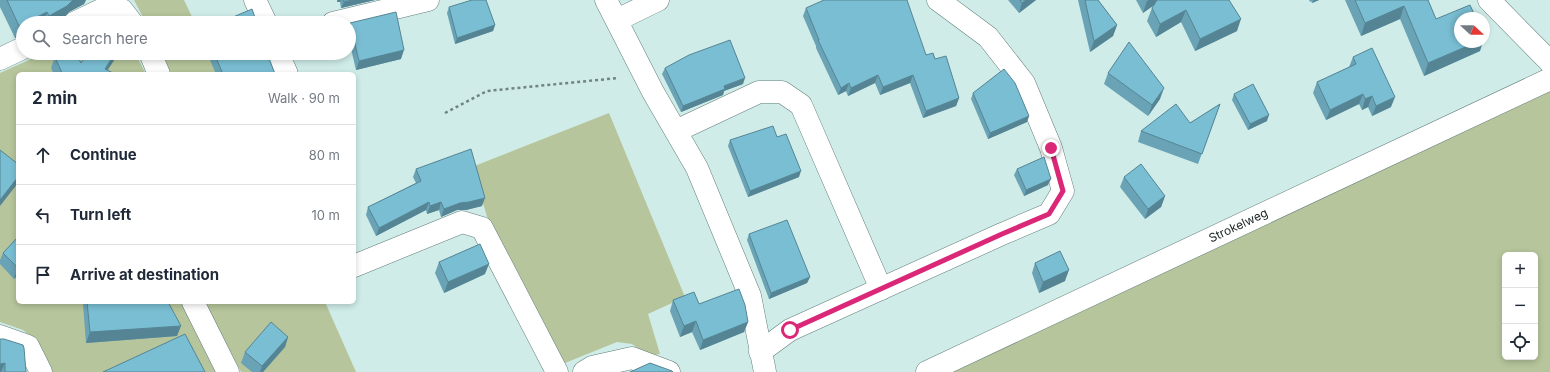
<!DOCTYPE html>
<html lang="en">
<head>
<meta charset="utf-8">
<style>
	body { margin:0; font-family:Inter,sans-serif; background:#f6f6f7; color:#1f2937 }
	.controls { position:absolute; right:12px; bottom:12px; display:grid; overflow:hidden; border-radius:6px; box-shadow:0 2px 6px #0003 }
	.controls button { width:36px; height:36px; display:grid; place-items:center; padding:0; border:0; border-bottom:1px solid #e0e1e3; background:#fff; color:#1f2937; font:20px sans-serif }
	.compass { position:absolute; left:1454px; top:12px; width:36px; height:36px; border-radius:50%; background:#fff; box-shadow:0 2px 6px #0003; rotate:111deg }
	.stop { position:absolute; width:12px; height:12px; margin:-9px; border:3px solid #db2777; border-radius:50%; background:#fff }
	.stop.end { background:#db2777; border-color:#fff; box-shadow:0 1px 4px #0008 }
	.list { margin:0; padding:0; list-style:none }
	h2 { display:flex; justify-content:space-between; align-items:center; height:52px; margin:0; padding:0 16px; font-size:17px }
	h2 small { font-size:13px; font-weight:400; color:#747a83 }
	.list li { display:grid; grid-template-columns:26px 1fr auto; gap:12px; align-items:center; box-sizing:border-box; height:60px; padding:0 16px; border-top:1px solid #e0e1e3 }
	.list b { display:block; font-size:15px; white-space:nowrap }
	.list em { font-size:13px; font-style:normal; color:#747a83 }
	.icon { flex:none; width:22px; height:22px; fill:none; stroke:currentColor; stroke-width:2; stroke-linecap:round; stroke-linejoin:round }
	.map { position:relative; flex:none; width:1550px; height:372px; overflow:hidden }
	.search { position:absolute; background:#fff; box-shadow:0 2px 6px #0003; left:16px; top:16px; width:340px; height:44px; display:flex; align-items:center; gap:10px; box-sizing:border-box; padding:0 14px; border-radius:22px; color:#747a83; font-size:15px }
	.panel { position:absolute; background:#fff; box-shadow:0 2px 6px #0003; left:16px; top:72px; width:340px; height:232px; border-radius:6px }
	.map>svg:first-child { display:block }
</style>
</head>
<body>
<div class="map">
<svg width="1550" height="372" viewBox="0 0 1550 372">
	<rect width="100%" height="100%" fill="#cfece8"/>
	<g fill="#b6c59b" fill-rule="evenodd">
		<path d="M 134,0 L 184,0 L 195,23 L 146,23 Z"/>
		<path d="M 44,53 L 135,53 L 146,74 L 18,74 L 18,302 L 184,302 L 219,372 L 51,372 L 35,340 L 23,330 L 0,322 L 0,73 Z"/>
		<path d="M 160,53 L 209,53 L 219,74 L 171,74 Z"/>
		<path d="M 1550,87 L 1550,372 L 951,372 ZM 1505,255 L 1535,255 L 1535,357 L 1505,357 Z"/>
		<path d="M 609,113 L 685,297 L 648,314 L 660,354 L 648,356 L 632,344 L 617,342 L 565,363 L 553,355 L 489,223 L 472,167 Z"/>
		<path d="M 205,302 L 325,302 L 356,372 L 241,372 Z"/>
	</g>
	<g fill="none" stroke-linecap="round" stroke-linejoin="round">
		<g stroke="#647e7b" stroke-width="23">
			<g id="minor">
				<path d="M 255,0 L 266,23"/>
				<path d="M 606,0 L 653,92 L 697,168 L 750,296 L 765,372"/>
				<path d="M 1489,0 L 1550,62"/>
				<path d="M 617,20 L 658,0"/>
				<path d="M 74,23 L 103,9 L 122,10 L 132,23"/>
				<path d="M 333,23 L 428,0"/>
				<path d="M 150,53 L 159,74"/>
				<path d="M 278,53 L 287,74"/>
				<path d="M 0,59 L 23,48"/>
				<path d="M 676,131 L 759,92 L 782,92 L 801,105 L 881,289"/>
				<path d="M 354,266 L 462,222 L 482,228 L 557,372"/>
				<path d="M 193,302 L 228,372"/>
				<path d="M 0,336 L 28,346 L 41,372"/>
				<path d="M 760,352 L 790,330 L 1002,234 L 1049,214 L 1063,191 L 1051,148 L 1024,83 L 988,37 L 938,0"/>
				<path d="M 584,372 L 592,367 L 632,358 L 669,372"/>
				<path id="s1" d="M 927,372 L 1550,79"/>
			</g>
		</g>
		<path stroke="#708481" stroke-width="2.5" stroke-dasharray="3 3" stroke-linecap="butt" d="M 445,113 L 487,91 L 618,78"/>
		<use href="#minor" stroke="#fff" stroke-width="22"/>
	</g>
	<g fill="#69a3b5">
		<path d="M 0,0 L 86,0 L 84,4 L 69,12 L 63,19 L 54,23 L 23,23 L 23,34 L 15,38 L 0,7 Z"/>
		<path d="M 337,0 L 375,0 L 341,8 L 340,2 L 337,2 Z"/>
		<path d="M 1008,0 L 1036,0 L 1019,13 Z"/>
		<path d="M 1078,0 L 1098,0 L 1117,25 L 1113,36 L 1090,52 Z"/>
		<path d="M 1136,0 L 1229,0 L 1237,31 L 1195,51 L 1181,22 L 1156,37 L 1147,21 L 1152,8 L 1154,5 L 1143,13 Z"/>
		<path d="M 1309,0 L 1319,0 L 1312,3 L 1311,1 L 1310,2 Z"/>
		<path d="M 1345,0 L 1428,0 L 1436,19 L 1480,51 L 1424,76 L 1400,19 L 1361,36 Z"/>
		<path d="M 449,7 L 495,25 L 493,31 L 455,44 L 447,13 Z"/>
		<path d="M 806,8 L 926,55 L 935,59 L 959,98 L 956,106 L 923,118 L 910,83 L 880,95 L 875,83 L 848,96 L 846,91 L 838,95 L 816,48 L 816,46 L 803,16 Z"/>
		<path d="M 350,23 L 401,59 L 356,70 L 349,40 L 349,27 Z"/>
		<path d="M 88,53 L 119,53 L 107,70 L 115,74 L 54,74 L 51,68 L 55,57 L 81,63 Z"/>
		<path d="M 207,53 L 267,53 L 275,74 L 216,74 Z"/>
		<path d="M 1353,57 L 1391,107 L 1372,116 L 1368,107 L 1362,110 L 1359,104 L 1326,120 L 1313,93 L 1317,82 L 1349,67 Z"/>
		<path d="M 665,68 L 743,84 L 724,91 L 723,95 L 681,112 L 662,74 Z"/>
		<path d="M 1108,73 L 1160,99 L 1148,116 L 1104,84 Z"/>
		<path d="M 973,93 L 1029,116 L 1027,122 L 988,139 L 971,99 Z"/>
		<path d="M 1234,94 L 1267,121 L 1248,130 L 1232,100 Z"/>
		<path d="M 1220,104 L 1198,164 L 1138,142 L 1141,131 L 1190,123 Z"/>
		<path d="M 730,140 L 799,177 L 748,197 L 728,146 Z"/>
		<path d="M 416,169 L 482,206 L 466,210 L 457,210 L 441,217 L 439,210 L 427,214 L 426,210 L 376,236 L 366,215 L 368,207 L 416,183 L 413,177 Z"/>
		<path d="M 1017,169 L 1048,185 L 1024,196 L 1014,175 Z"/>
		<path d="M 1124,177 L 1165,196 L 1161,207 L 1145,219 L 1120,187 Z"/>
		<path d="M 749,234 L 810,277 L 807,283 L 769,299 L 747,240 Z"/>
		<path d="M 18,237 L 18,275 L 14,279 L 0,264 L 0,260 L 3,253 Z"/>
		<path d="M 439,262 L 485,274 L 444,293 L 435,273 Z"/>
		<path d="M 1035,263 L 1065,281 L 1039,293 L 1032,273 Z"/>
		<path d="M 673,300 L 699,304 L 748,322 L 744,332 L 700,350 L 692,332 L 680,337 L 670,311 Z"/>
		<path d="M 83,302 L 168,302 L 177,336 L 86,343 L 83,304 Z"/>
		<path d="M 288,337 L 285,347 L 263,372 L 252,372 L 241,363 L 245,352 Z"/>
		<path d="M 0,339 L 26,372 L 0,372 Z"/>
	</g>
	<g fill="#558594">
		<path d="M 73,0 L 86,0 L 84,4 L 69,12 L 63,19 L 54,23 L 46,23 L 49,16 Z"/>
		<path d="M 338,0 L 341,0 L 340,2 L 337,2 Z"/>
		<path d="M 353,0 L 375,0 L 341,8 L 344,2 Z"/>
		<path d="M 1026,0 L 1036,0 L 1019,13 L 1022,3 Z"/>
		<path d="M 1149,0 L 1161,0 L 1143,13 L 1147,1 Z"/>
		<path d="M 1314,0 L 1319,0 L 1312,3 Z"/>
		<path d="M 1404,6 L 1400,19 L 1361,36 L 1365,23 Z"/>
		<path d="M 1186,10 L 1181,22 L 1156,37 L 1160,24 Z"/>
		<path d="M 47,12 L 43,23 L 25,23 Z"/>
		<path d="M 1241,19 L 1237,31 L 1195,51 L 1200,39 Z"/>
		<path d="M 23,24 L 23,34 L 15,38 L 19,26 Z"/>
		<path d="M 495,25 L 493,31 L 455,44 L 457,38 Z"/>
		<path d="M 1117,25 L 1113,36 L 1090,52 L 1094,41 Z"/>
		<path d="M 1477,42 L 1483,42 L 1480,51 L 1424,76 L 1428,63 Z"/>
		<path d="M 404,50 L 401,59 L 356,70 L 359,61 Z"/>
		<path d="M 115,53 L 119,53 L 105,74 L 105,69 Z"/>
		<path d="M 878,75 L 875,83 L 848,96 L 851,88 Z"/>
		<path d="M 913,75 L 910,83 L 880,95 L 883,87 Z"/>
		<path d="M 745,78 L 743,84 L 724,91 L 723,95 L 681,112 L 683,106 L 724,86 Z"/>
		<path d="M 849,83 L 846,91 L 838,95 L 841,88 Z"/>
		<path d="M 1164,88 L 1160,99 L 1148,116 L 1152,105 Z"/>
		<path d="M 1363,94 L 1359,104 L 1326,120 L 1330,110 Z"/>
		<path d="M 1372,96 L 1368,107 L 1362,110 L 1365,99 Z"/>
		<path d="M 1395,97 L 1391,107 L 1372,116 L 1376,106 Z"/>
		<path d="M 959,98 L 956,106 L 923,118 L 926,111 Z"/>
		<path d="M 1269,115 L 1267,121 L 1248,130 L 1250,124 Z"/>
		<path d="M 1029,116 L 1027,122 L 988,139 L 990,133 Z"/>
		<path d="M 801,171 L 799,177 L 748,197 L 750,191 Z"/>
		<path d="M 18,177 L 18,183 L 0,206 L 0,200 Z"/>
		<path d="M 1051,179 L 1048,185 L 1024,196 L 1026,190 Z"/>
		<path d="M 1165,196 L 1161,207 L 1145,219 L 1148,209 Z"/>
		<path d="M 485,198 L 482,206 L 466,210 L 457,210 L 441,217 L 444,209 L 460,203 Z"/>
		<path d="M 429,202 L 426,210 L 376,236 L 379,228 Z"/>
		<path d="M 441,202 L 439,210 L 427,214 L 430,206 Z"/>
		<path d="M 489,264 L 485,274 L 444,293 L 448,282 Z"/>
		<path d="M 18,268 L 18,275 L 14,279 Z"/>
		<path d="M 1069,270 L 1065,281 L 1039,293 L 1043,282 Z"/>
		<path d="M 810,277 L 807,283 L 769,299 L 771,293 Z"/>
		<path d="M 696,321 L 692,332 L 680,337 L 684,326 Z"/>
		<path d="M 748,322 L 744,332 L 700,350 L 703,340 Z"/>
		<path d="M 181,326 L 177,336 L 86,343 L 90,332 Z"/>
		<path d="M 288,337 L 285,347 L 263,372 L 260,372 L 262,366 Z"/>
		<path d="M 5,363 L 1,372 L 0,372 L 0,364 Z"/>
	</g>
	<g fill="#7abed3" stroke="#558594">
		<path d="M 7,0 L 73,0 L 67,6 L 49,16 L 47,12 L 25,23 L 23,23 L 23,24 L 19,26 Z"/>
		<path d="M 343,0 L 353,0 L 344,2 Z"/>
		<path d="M 472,0 L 486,0 L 495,25 L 457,38 L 449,7 Z"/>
		<path d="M 824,0 L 907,0 L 926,55 L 933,53 L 935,59 L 946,56 L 959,98 L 926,111 L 913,75 L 883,87 L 878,75 L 851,88 L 849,83 L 841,88 L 818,40 L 819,40 L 806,8 Z"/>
		<path d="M 1020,0 L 1026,0 L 1022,3 Z"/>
		<path d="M 1085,0 L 1098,0 L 1117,25 L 1094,41 Z"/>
		<path d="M 1157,0 L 1229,0 L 1241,19 L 1200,39 L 1186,10 L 1160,24 L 1152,8 Z"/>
		<path d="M 1355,0 L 1428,0 L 1436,19 L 1470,5 L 1476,18 L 1460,18 L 1460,42 L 1477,42 L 1428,63 L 1404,6 L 1365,23 Z"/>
		<path d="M 252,9 L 257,23 L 219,23 Z"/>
		<path d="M 396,12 L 404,50 L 359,61 L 350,23 Z"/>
		<path d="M 730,40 L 745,78 L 724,86 L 725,89 L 683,106 L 665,68 L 689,55 Z"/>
		<path d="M 1129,42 L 1164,88 L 1152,105 L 1108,73 Z"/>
		<path d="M 1372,48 L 1395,97 L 1376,106 L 1372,96 L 1365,99 L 1363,94 L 1330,110 L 1317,82 L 1356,64 L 1353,57 Z"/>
		<path d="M 66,53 L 76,53 L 81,63 L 88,53 L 115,53 L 105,69 L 115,74 L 24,74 L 62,73 L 55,57 Z"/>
		<path d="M 214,53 L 267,53 L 275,74 L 223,74 Z"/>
		<path d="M 1004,69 L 1015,83 L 1029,116 L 990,133 L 973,93 Z"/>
		<path d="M 1253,84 L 1269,115 L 1250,124 L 1234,94 Z"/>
		<path d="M 1176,104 L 1190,123 L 1220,104 L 1202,154 L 1141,131 Z"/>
		<path d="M 773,126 L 777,137 L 786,134 L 801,171 L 750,191 L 730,140 Z"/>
		<path d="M 471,149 L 485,198 L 469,202 L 460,203 L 444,209 L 441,202 L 430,206 L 429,202 L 379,228 L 368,207 L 421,181 L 416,169 Z"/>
		<path d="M 0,150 L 18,164 L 18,177 L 0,200 Z"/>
		<path d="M 1044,157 L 1051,179 L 1026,190 L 1017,169 Z"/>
		<path d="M 1141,164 L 1165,196 L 1148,209 L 1124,177 Z"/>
		<path d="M 787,220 L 810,277 L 771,293 L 749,234 Z"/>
		<path d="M 18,237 L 18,268 L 3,253 Z"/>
		<path d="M 480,244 L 489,264 L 448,282 L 439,262 Z"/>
		<path d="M 1060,251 L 1069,270 L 1043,282 L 1035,263 Z"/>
		<path d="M 739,289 L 745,305 L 748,322 L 703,340 L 696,321 L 684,326 L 673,300 L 694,292 L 699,304 Z"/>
		<path d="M 87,302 L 168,302 L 181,326 L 90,332 Z"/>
		<path d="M 271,322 L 288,337 L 262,366 L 245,352 Z"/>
		<path d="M 185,334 L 205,372 L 103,372 Z"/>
		<path d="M 0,339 L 4,339 L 23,345 L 24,348 L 26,372 L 5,372 L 5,363 L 0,364 Z"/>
		<path d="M 650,363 L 672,371 L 673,372 L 630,372 Z"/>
	</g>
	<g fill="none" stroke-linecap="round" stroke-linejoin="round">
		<path stroke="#db2777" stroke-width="5" d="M 790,330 L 1002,234 L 1049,214 L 1063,191 L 1051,148"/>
	</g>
	<g text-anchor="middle" stroke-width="3.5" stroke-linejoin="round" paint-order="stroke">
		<g font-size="12" fill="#1a2524" stroke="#dcf9f6">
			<text dy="4" stroke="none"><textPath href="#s1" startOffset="344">Strokelweg</textPath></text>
		</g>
	</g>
</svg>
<div class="controls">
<button>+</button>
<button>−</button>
<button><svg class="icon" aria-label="locate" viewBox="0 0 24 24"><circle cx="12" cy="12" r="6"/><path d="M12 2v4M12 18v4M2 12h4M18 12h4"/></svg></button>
</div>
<svg class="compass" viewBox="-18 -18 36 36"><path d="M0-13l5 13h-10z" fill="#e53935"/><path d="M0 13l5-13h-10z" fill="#747a83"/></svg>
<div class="stop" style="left:790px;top:330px"></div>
<div class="stop end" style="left:1051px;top:148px"></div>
<div class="search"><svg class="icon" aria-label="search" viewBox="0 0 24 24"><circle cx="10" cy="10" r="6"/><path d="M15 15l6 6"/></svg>Search here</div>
<section class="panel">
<h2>2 min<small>Walk · 90 m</small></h2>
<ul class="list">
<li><svg class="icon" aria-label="ahead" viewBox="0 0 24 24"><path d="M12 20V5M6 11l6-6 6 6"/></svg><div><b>Continue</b></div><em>80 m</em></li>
<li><svg class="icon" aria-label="left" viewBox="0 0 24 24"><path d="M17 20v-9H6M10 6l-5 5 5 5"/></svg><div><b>Turn left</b></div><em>10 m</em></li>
<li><svg class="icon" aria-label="arrive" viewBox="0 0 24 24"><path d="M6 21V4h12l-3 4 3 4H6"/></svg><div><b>Arrive at destination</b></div></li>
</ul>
</section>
</div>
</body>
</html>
